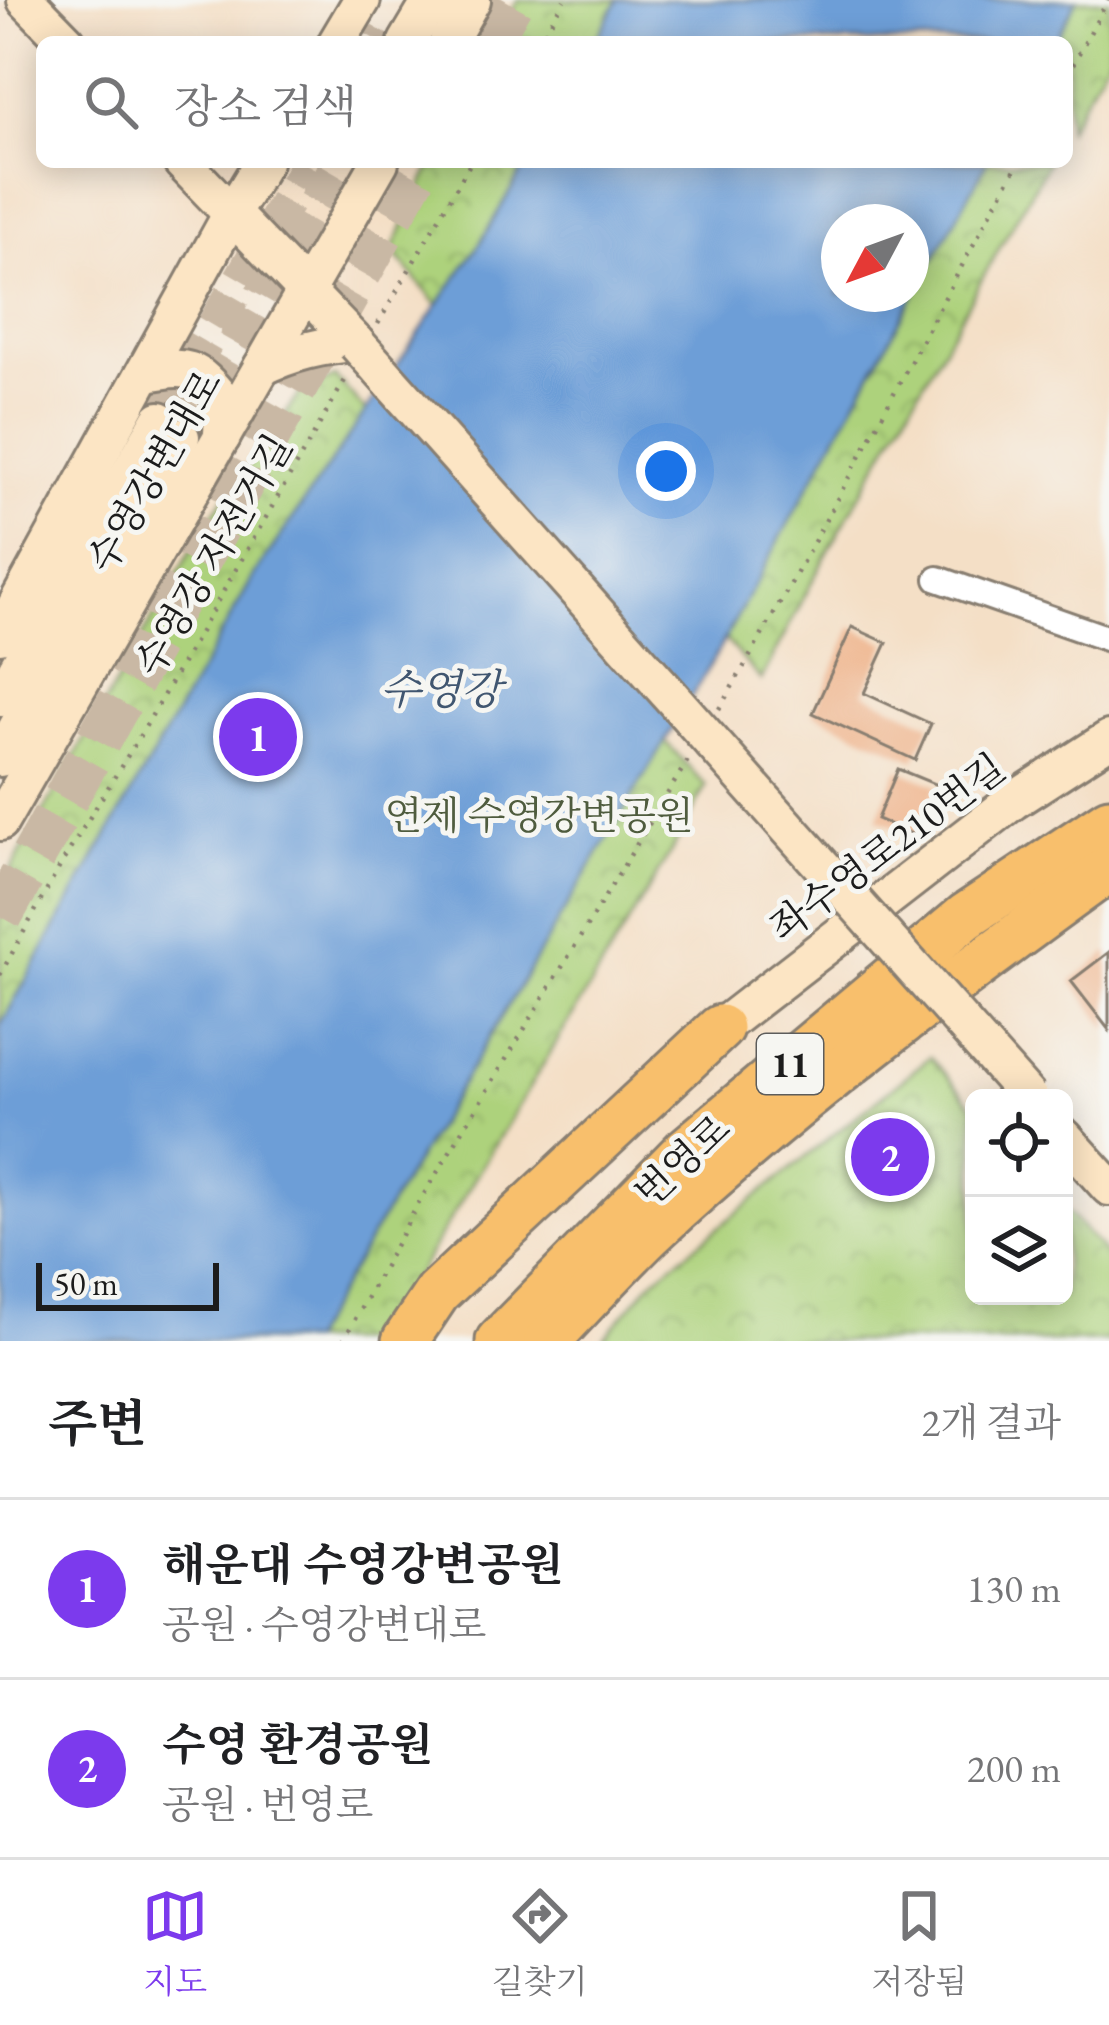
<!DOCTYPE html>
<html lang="ko">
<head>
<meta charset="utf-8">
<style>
	body { margin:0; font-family:"EB Garamond","Noto Serif KR",serif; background:#f6f6f6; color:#202124 }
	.controls { position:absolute; right:36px; bottom:36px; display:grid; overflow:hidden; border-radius:18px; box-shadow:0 6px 30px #0003 }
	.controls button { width:108px; height:108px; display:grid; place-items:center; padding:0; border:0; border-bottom:3px solid #e0e0e0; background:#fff; color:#202124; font:60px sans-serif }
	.compass { position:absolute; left:821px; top:204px; width:108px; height:108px; border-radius:50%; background:#fff; box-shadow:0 6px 30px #0003; rotate:229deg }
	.scale { position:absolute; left:36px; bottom:30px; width:183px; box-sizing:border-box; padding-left:12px; border:6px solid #1c1c1c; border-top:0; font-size:33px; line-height:42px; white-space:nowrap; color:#1c1c1c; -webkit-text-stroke:9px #f6f6f2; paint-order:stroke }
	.you { position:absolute; left:666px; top:471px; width:42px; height:42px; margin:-30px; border:9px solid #fff; border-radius:50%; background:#1a73e8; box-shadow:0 0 0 18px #1a73e833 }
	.badge { display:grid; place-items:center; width:78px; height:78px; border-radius:50%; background:#7c3aed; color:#fff; font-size:39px; font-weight:700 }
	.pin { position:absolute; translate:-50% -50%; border:6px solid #fff; box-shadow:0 3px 12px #0006 }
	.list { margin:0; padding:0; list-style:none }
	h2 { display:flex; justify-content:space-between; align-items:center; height:156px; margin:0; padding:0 48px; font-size:51px }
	h2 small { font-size:39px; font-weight:400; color:#757577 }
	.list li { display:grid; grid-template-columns:78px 1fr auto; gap:36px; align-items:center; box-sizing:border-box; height:180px; padding:0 48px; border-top:3px solid #e0e0e0 }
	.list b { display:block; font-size:45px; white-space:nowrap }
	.list p { margin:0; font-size:39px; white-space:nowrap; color:#757577 }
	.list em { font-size:39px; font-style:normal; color:#757577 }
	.icon { flex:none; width:66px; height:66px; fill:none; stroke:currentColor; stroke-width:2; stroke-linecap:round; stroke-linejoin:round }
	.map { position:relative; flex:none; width:1109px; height:1341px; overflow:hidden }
	.search { position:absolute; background:#fff; box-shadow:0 6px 30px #0003; left:36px; right:36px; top:36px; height:132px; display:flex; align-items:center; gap:30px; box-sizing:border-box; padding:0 42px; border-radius:18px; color:#757577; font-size:45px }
	.sheet { height:516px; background:#fff }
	nav { display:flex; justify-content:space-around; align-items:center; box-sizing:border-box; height:168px; border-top:3px solid #e0e0e0; background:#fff; font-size:33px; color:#757577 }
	nav a { display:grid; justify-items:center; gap:6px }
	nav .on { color:#7c3aed }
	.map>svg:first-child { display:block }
</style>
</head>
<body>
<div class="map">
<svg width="1109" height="1341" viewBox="0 0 1109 1341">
	<defs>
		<pattern id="park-crowns" width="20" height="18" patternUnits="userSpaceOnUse" patternTransform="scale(3)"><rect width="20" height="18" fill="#add27c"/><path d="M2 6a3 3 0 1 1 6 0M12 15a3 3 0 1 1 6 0" fill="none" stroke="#94b46b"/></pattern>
	</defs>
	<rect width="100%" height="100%" fill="#f6f6f2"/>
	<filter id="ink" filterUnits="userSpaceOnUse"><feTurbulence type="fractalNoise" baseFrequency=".00833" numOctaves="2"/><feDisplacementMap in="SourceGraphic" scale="24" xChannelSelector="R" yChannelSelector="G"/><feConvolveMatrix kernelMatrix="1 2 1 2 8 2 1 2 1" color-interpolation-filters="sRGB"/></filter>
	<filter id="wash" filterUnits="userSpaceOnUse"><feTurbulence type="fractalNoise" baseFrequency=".004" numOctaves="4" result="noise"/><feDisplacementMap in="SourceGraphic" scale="48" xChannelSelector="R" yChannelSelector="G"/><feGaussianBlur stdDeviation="2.7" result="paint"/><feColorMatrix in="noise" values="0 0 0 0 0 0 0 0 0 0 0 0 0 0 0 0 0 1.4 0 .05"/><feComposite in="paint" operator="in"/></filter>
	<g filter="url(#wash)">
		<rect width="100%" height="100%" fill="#f4dfc6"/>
		<g fill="url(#park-crowns)" stroke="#64774c" stroke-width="3" fill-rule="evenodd">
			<path d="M 518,0 L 1109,0 L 1109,55 L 1067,129 L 1067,42 L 494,42 Z"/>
			<path d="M 433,162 L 1048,162 L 825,557 L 761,680 L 589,485 L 392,251 ZM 839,222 L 911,222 L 911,294 L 839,294 Z"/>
			<path d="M 335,377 L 706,786 L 675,845 L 377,1341 L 0,1341 L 0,889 L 207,522 L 300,393 Z"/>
			<path d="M 930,1057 L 974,1107 L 974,1296 L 1064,1296 L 1064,1208 L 1109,1258 L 1109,1341 L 601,1341 L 653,1280 Z"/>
		</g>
		<g fill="#6d9ed7" stroke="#445d7a" stroke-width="3" fill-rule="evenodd">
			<path d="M 618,0 L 1077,0 L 1054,42 L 595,42 Z"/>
			<path d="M 527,162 L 987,162 L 715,657 L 309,1341 L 0,1341 L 0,1026 L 255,574 L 480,243 ZM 839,222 L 911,222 L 911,294 L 839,294 Z"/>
		</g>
		<g id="blocks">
			<g fill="#efb38a">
				<path d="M 852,627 L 887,643 L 864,693 L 931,724 L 915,760 L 813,713 Z"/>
				<path d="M 898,769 L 937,785 L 916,836 L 877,819 Z"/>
				<path d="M 1109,952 L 1109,1030 L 1071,981 Z"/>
			</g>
		</g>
	</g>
	<g filter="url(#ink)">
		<use href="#blocks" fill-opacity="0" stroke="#887e71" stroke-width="3"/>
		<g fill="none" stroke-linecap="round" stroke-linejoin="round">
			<g stroke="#c9b8a4" stroke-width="36" stroke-dasharray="36 18" stroke-linecap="butt">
				<path d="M 380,42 L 385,33"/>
				<path d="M 160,420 L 308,165"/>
				<path d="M 181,437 L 339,162"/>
			</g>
			<g stroke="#c9b8a4" stroke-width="45" stroke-dasharray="45 22" stroke-linecap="butt">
				<path d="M 488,42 L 512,0"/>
				<path d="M 0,916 L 421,162"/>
			</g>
			<g stroke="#887e71" stroke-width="30">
				<path id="street" d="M 938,579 L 1109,639"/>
			</g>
			<g stroke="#887e71" stroke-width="42">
				<g id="secondary">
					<path d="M 26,0 L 67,42"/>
					<path d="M 337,42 L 362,0"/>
					<path d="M 407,42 L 432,0"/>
					<path d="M 448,42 L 472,0"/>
					<path d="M 182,162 L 356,343"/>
					<path d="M 262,367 C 293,352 322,345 356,343"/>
					<path d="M 144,374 C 187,364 195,366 223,401 L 222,437"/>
					<path d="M 0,635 L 232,213 L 263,162"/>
					<path d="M 0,698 L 160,420"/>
					<path d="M 0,758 L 181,437"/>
					<path d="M 0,822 L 380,162"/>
					<path d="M 720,1028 L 1013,801 L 1109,739"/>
					<path d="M 1064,1137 L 1109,1187"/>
				</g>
			</g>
			<g stroke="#887e71" stroke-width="51">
				<g id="highway">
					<path d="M 405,1341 L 437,1293 L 720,1028"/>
					<path d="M 499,1341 L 685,1151 L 966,916 L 1109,821"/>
					<path d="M 547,1341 C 581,1306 614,1269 649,1235 C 792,1101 950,984 1109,869"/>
				</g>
			</g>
			<g stroke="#887e71" stroke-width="4.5" stroke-dasharray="3 9" stroke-linecap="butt">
				<path d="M 539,42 L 564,0"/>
				<path d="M 1067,75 L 1108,0"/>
				<path d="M 378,324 L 471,162"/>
				<path d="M 719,709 C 825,531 917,344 1019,162"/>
				<path d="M 0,975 L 63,861 L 144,729 L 348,375"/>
				<path d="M 343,1341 L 418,1204 L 688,760"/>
			</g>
			<use href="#street" stroke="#fff" stroke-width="24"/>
			<use href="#secondary" stroke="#fce5c4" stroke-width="36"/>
			<use href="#highway" stroke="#f8bf6c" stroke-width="45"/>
			<g stroke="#887e71" stroke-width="42" stroke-linecap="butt">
				<path id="secondary-bridge" d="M 356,343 L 1029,1098"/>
			</g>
			<use href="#secondary-bridge" stroke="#fce5c4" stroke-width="36"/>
		</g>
	</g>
	<g text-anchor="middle" stroke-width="10" stroke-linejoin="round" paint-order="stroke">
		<rect fill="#f6f6f2" stroke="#5d5d5c" stroke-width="3" x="757" y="1034" width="66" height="60" rx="9"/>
		<g font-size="36" font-weight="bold" fill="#1c1c1c">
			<text x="790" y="1077">11</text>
		</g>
		<g font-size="39" fill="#1c1c1c" stroke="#f6f6f2">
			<text transform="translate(154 471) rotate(-60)" y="14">수영강변대로</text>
			<text transform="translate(213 555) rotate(-60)" y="14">수영강 자전거길</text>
			<text transform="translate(887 847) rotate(-37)" y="14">좌수영로210번길</text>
			<text transform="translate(682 1160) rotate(-43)" y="14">번영로</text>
		</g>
		<g font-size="39" fill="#4f5c3e" stroke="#f6f6f2">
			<text x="539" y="829">연제 수영강변공원</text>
		</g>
		<g font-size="42" font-style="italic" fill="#405670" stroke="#f6f6f2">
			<text x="441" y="704">수영강</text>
		</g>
	</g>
</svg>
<div class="controls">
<button><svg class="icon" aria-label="locate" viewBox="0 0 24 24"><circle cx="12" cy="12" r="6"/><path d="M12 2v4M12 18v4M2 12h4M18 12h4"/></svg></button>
<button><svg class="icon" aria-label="layers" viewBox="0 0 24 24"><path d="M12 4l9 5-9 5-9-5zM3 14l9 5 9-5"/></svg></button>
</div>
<svg class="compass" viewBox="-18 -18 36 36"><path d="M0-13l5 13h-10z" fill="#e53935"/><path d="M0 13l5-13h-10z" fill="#757577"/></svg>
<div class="scale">50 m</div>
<div class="you"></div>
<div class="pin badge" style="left:258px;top:737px">1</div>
<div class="pin badge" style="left:890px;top:1157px">2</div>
<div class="search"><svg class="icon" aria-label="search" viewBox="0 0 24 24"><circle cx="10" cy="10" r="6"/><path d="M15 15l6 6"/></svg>장소 검색</div>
</div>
<section class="sheet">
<h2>주변<small>2개 결과</small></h2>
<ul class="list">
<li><span class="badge">1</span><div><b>해운대 수영강변공원</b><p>공원 · 수영강변대로</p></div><em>130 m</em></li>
<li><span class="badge">2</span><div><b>수영 환경공원</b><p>공원 · 번영로</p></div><em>200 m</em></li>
</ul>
</section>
<nav>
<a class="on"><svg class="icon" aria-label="map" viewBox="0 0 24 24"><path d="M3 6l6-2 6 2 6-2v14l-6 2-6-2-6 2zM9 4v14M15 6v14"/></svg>지도</a>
<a><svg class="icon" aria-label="directions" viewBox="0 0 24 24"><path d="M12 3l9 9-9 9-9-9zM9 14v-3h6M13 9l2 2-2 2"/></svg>길찾기</a>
<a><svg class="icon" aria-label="saved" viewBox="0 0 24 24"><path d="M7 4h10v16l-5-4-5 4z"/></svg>저장됨</a>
</nav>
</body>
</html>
